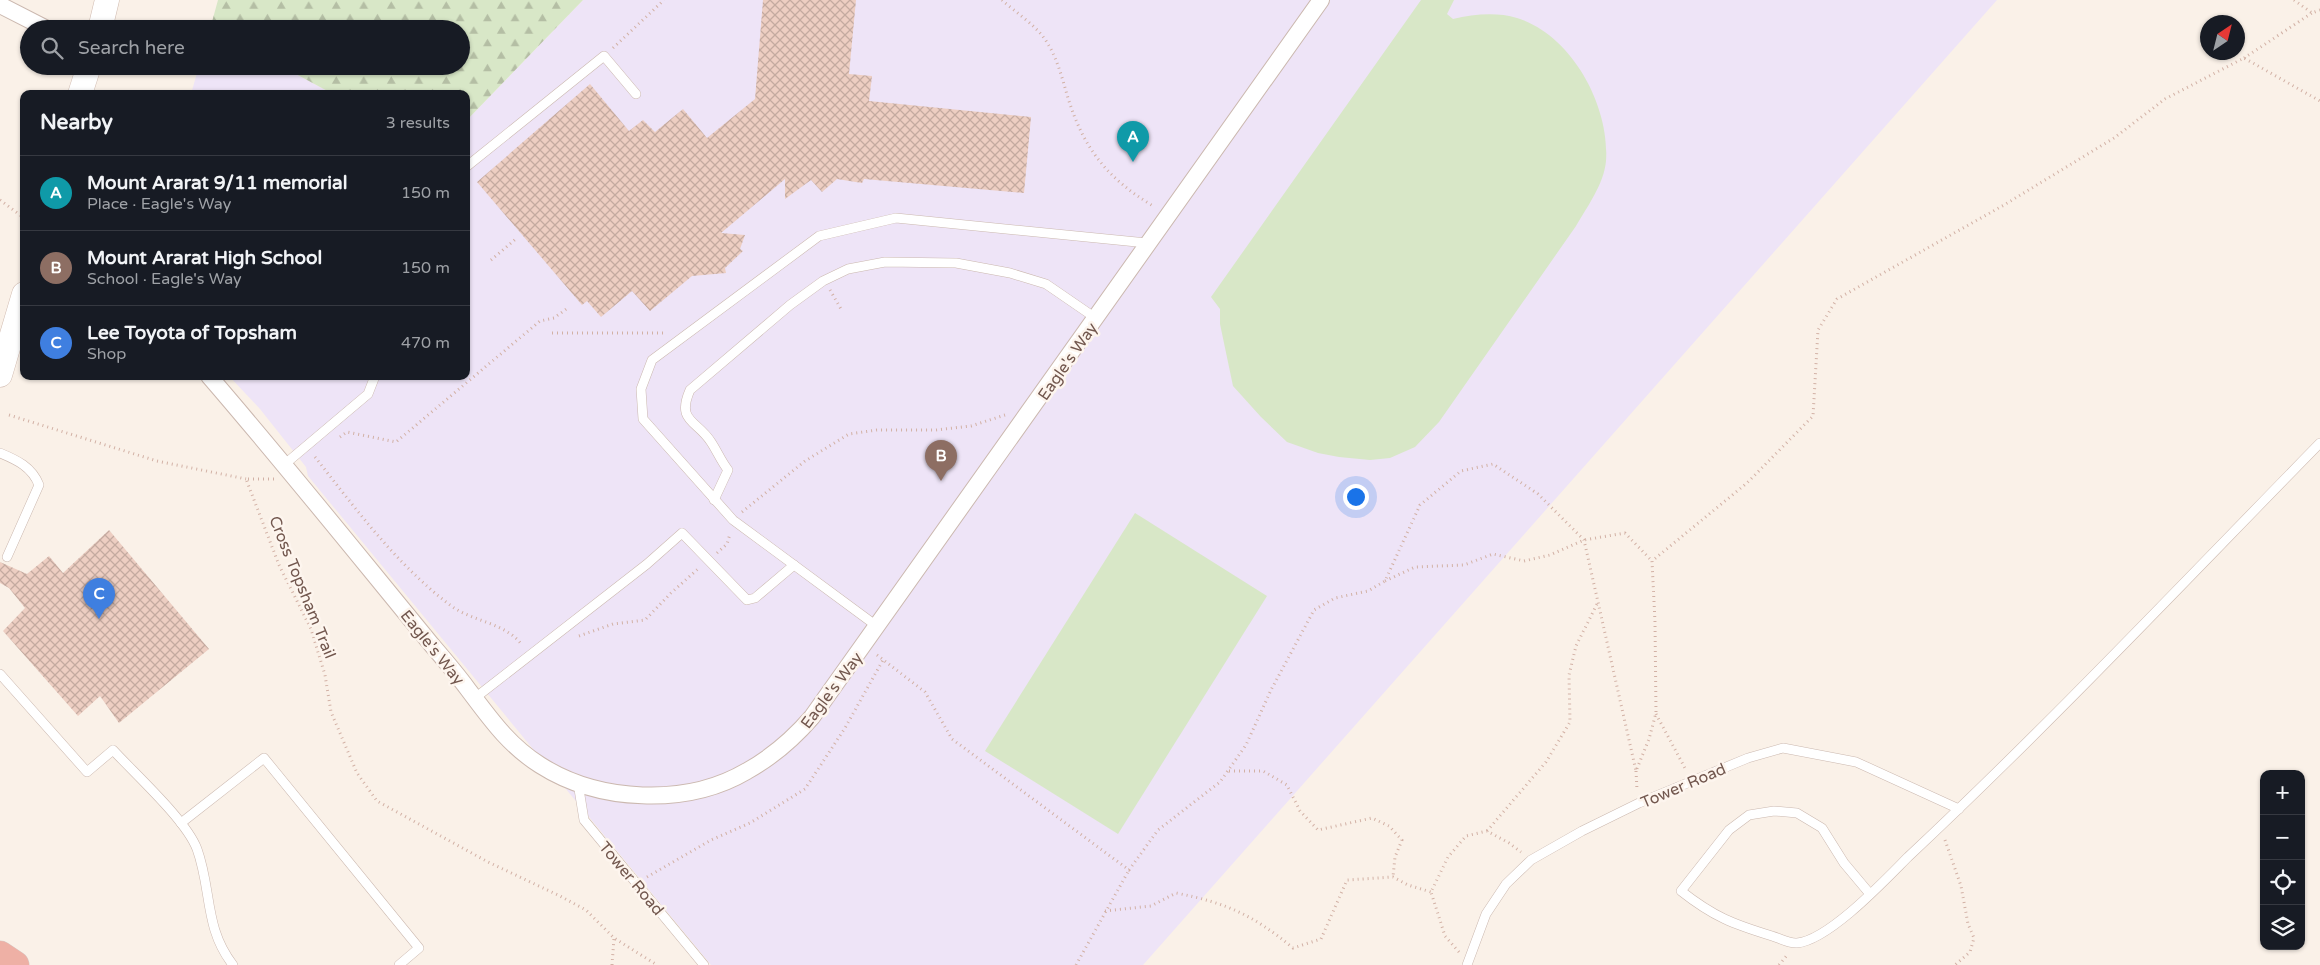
<!DOCTYPE html>
<html lang="en">
<head>
<meta charset="utf-8">
<style>
	body { margin:0; font-family:"Varela Round",sans-serif; background:#242831; color:#f1f3f6 }
	.controls { position:absolute; right:15px; bottom:15px; display:grid; overflow:hidden; border-radius:10px; box-shadow:0 1px 4px #0004 }
	.controls button { width:45px; height:45px; display:grid; place-items:center; padding:0; border:0; border-bottom:1px solid #363941; background:#171b24; color:#f1f3f6; font:25px sans-serif }
	.compass { position:absolute; left:2200px; top:15px; width:45px; height:45px; border-radius:50%; background:#171b24; box-shadow:0 1px 4px #0004; rotate:35deg }
	.you { position:absolute; left:1355px; top:496px; width:18px; height:18px; margin:-12px; border:4px solid #fff; border-radius:50%; background:#1a73e8; box-shadow:0 0 0 8px #1a73e833 }
	.badge { display:grid; place-items:center; width:32px; height:32px; border-radius:50%; background:#b45309; color:#fff; font-size:16px; font-weight:700 }
	.pin { position:absolute; translate:-50% -41px; filter:drop-shadow(0 1px 2px #0008) }
	.pin::after { content:''; position:absolute; top:26px; width:18px; height:15px; background:inherit; clip-path:polygon(0 0,100% 0,50% 100%) }
	.list { margin:0; padding:0; list-style:none }
	h2 { display:flex; justify-content:space-between; align-items:center; height:65px; margin:0; padding:0 20px; font-size:21px }
	h2 small { font-size:16px; font-weight:400; color:#9ea1a6 }
	.list li { display:grid; grid-template-columns:32px 1fr auto; gap:15px; align-items:center; box-sizing:border-box; height:75px; padding:0 20px; border-top:1px solid #363941 }
	.list b { display:block; font-size:19px; white-space:nowrap }
	.list p { margin:0; font-size:16px; white-space:nowrap; color:#9ea1a6 }
	.list em { font-size:16px; font-style:normal; color:#9ea1a6 }
	.icon { flex:none; width:28px; height:28px; fill:none; stroke:currentColor; stroke-width:2; stroke-linecap:round; stroke-linejoin:round }
	.map { position:relative; flex:none; width:2320px; height:965px; overflow:hidden }
	.search { position:absolute; background:#171b24; box-shadow:0 1px 4px #0004; left:20px; top:20px; width:450px; height:55px; display:flex; align-items:center; gap:12px; box-sizing:border-box; padding:0 18px; border-radius:28px; color:#9ea1a6; font-size:19px }
	.panel { position:absolute; background:#171b24; box-shadow:0 1px 4px #0004; left:20px; top:90px; width:450px; height:290px; border-radius:10px }
	.map>svg:first-child { display:block }
</style>
</head>
<body>
<div class="map">
<svg width="2320" height="965" viewBox="0 0 2320 965">
	<defs>
		<pattern id="forest-firs" width="22" height="20" patternUnits="userSpaceOnUse" patternTransform="scale(1.25)"><rect width="22" height="20" fill="#d8e7c7"/><path d="M5 1l3.5 6h-7zM16 11l3.5 6h-7z" fill="#b4bea4"/></pattern>
		<pattern id="building-cross-hatch" width="8" height="8" patternUnits="userSpaceOnUse" patternTransform="scale(1.25)"><rect width="8" height="8" fill="#edcec2"/><path d="M0 0l8 8M0 8l8-8" fill="none" stroke="#c4aaa0"/></pattern>
	</defs>
	<rect width="100%" height="100%" fill="#faf1e8"/>
	<g fill="#eee4f7">
		<path d="M 583,0 L 1997,0 L 1143,965 L 711,965 L 308,476 L 306,467 L 260,409 L 229,376 L 466,376 L 466,121 Z"/>
		<path d="M 199,66 L 281,66 L 333,94 L 191,94 Z"/>
	</g>
	<path fill="url(#forest-firs)" d="M 218,0 L 583,0 L 466,121 L 466,94 L 333,94 L 281,66 L 461,66 L 461,29 L 210,29 Z"/>
	<g fill="#d8e7c7">
		<path d="M 1421,0 L 1454,0 L 1447,14 L 1453,19 C 1474,14 1497,12 1517,18 C 1572,35 1610,106 1606,161 C 1604,184 1587,207 1576,226 L 1439,422 L 1415,447 L 1390,458 L 1370,460 L 1339,457 L 1318,453 L 1287,442 L 1261,417 L 1233,386 L 1220,324 L 1220,309 L 1211,297 Z"/>
		<path d="M 1135,513 L 1267,596 L 1118,834 L 985,751 Z"/>
	</g>
	<g fill="url(#building-cross-hatch)">
		<path d="M 763,0 L 856,0 L 849,74 L 872,76 L 869,101 L 1031,117 L 1024,193 L 864,179 L 862,183 L 837,179 L 822,192 L 811,180 L 785,199 L 785,179 L 721,233 L 745,235 L 740,249 L 743,251 L 725,268 L 726,273 L 692,276 L 650,311 L 632,291 L 601,317 L 587,301 L 582,305 L 477,182 L 590,84 L 629,131 L 643,120 L 655,132 L 683,109 L 707,138 L 755,99 Z"/>
		<path d="M 109,530 L 209,649 L 119,723 L 100,696 L 78,716 L 3,631 L 25,608 L 9,588 L 0,583 L 0,562 L 27,574 L 49,556 L 63,573 Z"/>
	</g>
	<g fill="none" stroke-linecap="round" stroke-linejoin="round">
		<g stroke="#cbb8af" stroke-width="10">
			<g id="lane">
				<path d="M 466,167 L 604,56 L 636,94"/>
				<path d="M 0,453 C 17,460 32,467 39,485 L 7,557"/>
				<path d="M 285,464 L 368,394 L 375,376"/>
				<path d="M 714,500 L 728,470 C 721,461 717,451 711,442 C 697,420 676,422 690,390 L 790,305 L 823,281 L 848,269 L 885,262 L 956,263 L 1010,273 L 1046,284 L 1097,319"/>
				<path d="M 878,627 L 733,520 L 643,419 L 641,389 L 652,360 L 819,236 L 896,218 L 1147,243"/>
				<path d="M 0,674 L 87,772 L 113,750 C 135,774 186,820 197,849 C 212,890 204,928 233,965"/>
				<path d="M 475,698 L 647,564 L 682,533 L 747,600 L 755,598 L 794,565"/>
				<path d="M 578,783 L 584,820 L 704,965"/>
				<path d="M 181,823 L 264,758 L 419,948 L 399,965"/>
				<path d="M 1870,894 L 1844,863 L 1822,828 L 1797,813 L 1774,811 L 1749,815 L 1729,830 L 1681,891 C 1714,917 1733,924 1772,936 C 1779,938 1790,944 1797,943 C 1829,940 1885,880 1908,857 C 2050,724 2184,582 2320,443"/>
				<path d="M 1467,965 L 1486,914 L 1506,884 L 1531,860 L 1582,831 L 1639,803 L 1748,758 L 1783,748 L 1856,762 L 1959,809"/>
			</g>
		</g>
		<g stroke="#cbb8af" stroke-width="18">
			<g id="street">
				<path d="M 0,5 L 47,29"/>
				<path d="M 209,376 C 285,464 357,554 431,644 C 443,658 456,673 467,688 C 489,717 508,745 540,765 C 598,802 686,807 747,771 C 772,757 793,739 812,717 L 1321,0"/>
			</g>
		</g>
		<g stroke="#d0baaf" stroke-width="25">
			<g id="secondary">
				<path d="M 100,29 L 107,0"/>
				<path d="M 80,94 L 89,66"/>
				<path d="M 0,375 L 24,294"/>
			</g>
		</g>
		<g stroke="#d5cdca" stroke-width="29">
			<path id="highway" d="M 0,955 L 15,965"/>
		</g>
		<g stroke="#d2b1a5" stroke-width="3" stroke-dasharray="1 4" stroke-linecap="butt">
			<path d="M 1002,0 C 1014,11 1035,25 1044,38 C 1057,56 1062,78 1068,98 C 1084,149 1107,178 1153,206"/>
			<path d="M 2294,0 L 2312,13 L 2320,10"/>
			<path d="M 613,48 L 664,0"/>
			<path d="M 2244,58 L 2312,13"/>
			<path d="M 0,200 L 24,218"/>
			<path d="M 491,260 L 517,238"/>
			<path d="M 830,290 L 841,309"/>
			<path d="M 552,333 L 665,333"/>
			<path d="M 9,415 L 157,461 L 246,479"/>
			<path d="M 340,437 L 347,432 L 396,442 L 540,321 L 554,318 L 569,307"/>
			<path d="M 315,457 C 356,509 396,564 450,605 C 472,622 505,622 522,645"/>
			<path d="M 274,479 L 246,479 L 279,565 L 311,629 L 325,675 L 331,712 L 357,773 L 377,801 L 488,862 L 560,896 L 586,910 L 614,938 L 657,965"/>
			<path d="M 742,512 L 805,461 L 849,434 L 877,430 L 936,430 L 971,426 L 1005,415"/>
			<path d="M 717,553 L 727,544 L 730,534"/>
			<path d="M 1385,581 L 1415,567 L 1464,565 L 1493,554 L 1524,561 L 1550,555 L 1584,540 L 1625,533 L 1652,561"/>
			<path d="M 579,636 L 613,624 L 645,620 L 671,593 L 699,568"/>
			<path d="M 877,655 L 925,692 L 952,739 L 1129,870 L 1158,830 L 1220,782 L 1246,745 L 1271,690 L 1314,610 L 1335,598 L 1368,591 L 1385,581 L 1420,505 L 1461,471 L 1493,464 L 1538,494 L 1584,540 L 1636,771 L 1649,739 L 1656,713 L 1655,622 L 1652,561 L 1747,483 L 1813,416 L 1818,330 L 1837,299 L 2004,205 L 2114,138 L 2165,99 L 2244,58 L 2320,101"/>
			<path d="M 1656,714 L 1686,770"/>
			<path d="M 1229,771 L 1263,771 L 1287,785 L 1300,811 L 1318,830 L 1372,818 L 1389,826 L 1402,840 L 1395,857 L 1393,877"/>
			<path d="M 1636,771 L 1637,790"/>
			<path d="M 1487,831 L 1546,762 L 1570,722 L 1569,675 L 1576,646 L 1598,602"/>
			<path d="M 1945,840 L 1961,886 L 1968,924 L 1974,938 L 1970,952 L 1955,965"/>
			<path d="M 647,877 L 711,840 L 750,823 L 805,789 L 845,728 L 883,660"/>
			<path d="M 1105,911 L 1151,906 L 1176,893 C 1227,903 1253,915 1293,948 L 1321,939 L 1347,880 L 1393,877 L 1408,885 L 1431,892"/>
			<path d="M 1459,952 L 1445,936 L 1431,892 L 1448,857 L 1466,836 L 1487,831 L 1509,843 L 1521,852"/>
			<path d="M 612,965 L 614,938"/>
			<path d="M 1076,965 L 1129,870"/>
			<path d="M 1779,965 L 1788,954"/>
		</g>
		<use href="#lane" stroke="#fff" stroke-width="9"/>
		<use href="#street" stroke="#fff" stroke-width="16"/>
		<use href="#secondary" stroke="#fff" stroke-width="24"/>
		<use href="#highway" stroke="#eeb0a5" stroke-width="28"/>
	</g>
	<g text-anchor="middle" stroke-width="5" stroke-linejoin="round" paint-order="stroke">
		<g font-size="16" fill="#72574e" stroke="#fdf5ee">
			<text transform="translate(1067 361) rotate(-55)" y="6">Eagle's Way</text>
			<text transform="translate(303 587) rotate(68)" y="6">Cross Topsham Trail</text>
			<text transform="translate(433 647) rotate(51)" y="6">Eagle's Way</text>
			<text transform="translate(831 690) rotate(-53)" y="6">Eagle's Way</text>
			<text transform="translate(1683 785) rotate(-23)" y="6">Tower Road</text>
			<text transform="translate(632 878) rotate(50)" y="6">Tower Road</text>
		</g>
	</g>
</svg>
<div class="controls">
<button>+</button>
<button>−</button>
<button><svg class="icon" aria-label="locate" viewBox="0 0 24 24"><circle cx="12" cy="12" r="6"/><path d="M12 2v4M12 18v4M2 12h4M18 12h4"/></svg></button>
<button><svg class="icon" aria-label="layers" viewBox="0 0 24 24"><path d="M12 4l9 5-9 5-9-5zM3 14l9 5 9-5"/></svg></button>
</div>
<svg class="compass" viewBox="-18 -18 36 36"><path d="M0-13l5 13h-10z" fill="#e53935"/><path d="M0 13l5-13h-10z" fill="#9ea1a6"/></svg>
<div class="you"></div>
<div class="pin badge" style="left:1133px;top:162px;background:#0f9aa8">A</div>
<div class="pin badge" style="left:941px;top:481px;background:#8d6e63">B</div>
<div class="pin badge" style="left:99px;top:619px;background:#3f7fe0">C</div>
<div class="search"><svg class="icon" aria-label="search" viewBox="0 0 24 24"><circle cx="10" cy="10" r="6"/><path d="M15 15l6 6"/></svg>Search here</div>
<section class="panel">
<h2>Nearby<small>3 results</small></h2>
<ul class="list">
<li><span class="badge" style="background:#0f9aa8">A</span><div><b>Mount Ararat 9/11 memorial</b><p>Place · Eagle's Way</p></div><em>150 m</em></li>
<li><span class="badge" style="background:#8d6e63">B</span><div><b>Mount Ararat High School</b><p>School · Eagle's Way</p></div><em>150 m</em></li>
<li><span class="badge" style="background:#3f7fe0">C</span><div><b>Lee Toyota of Topsham</b><p>Shop</p></div><em>470 m</em></li>
</ul>
</section>
</div>
</body>
</html>
